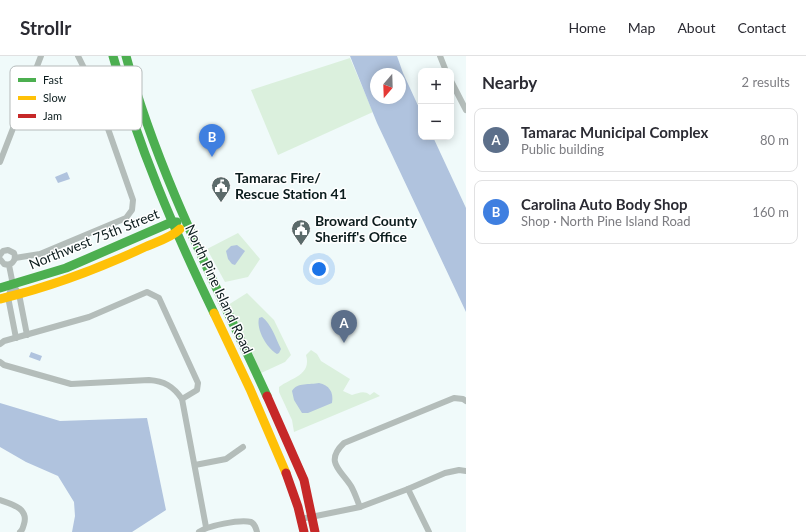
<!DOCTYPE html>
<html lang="en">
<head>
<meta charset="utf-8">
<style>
	body { margin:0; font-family:Lato,sans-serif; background:#f2f2f3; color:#2b2b33 }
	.controls { position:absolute; right:12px; top:12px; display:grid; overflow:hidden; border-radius:8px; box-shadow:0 2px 10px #0003 }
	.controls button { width:36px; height:36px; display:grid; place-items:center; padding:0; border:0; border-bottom:1px solid #e1e1e2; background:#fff; color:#2b2b33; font:20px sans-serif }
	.compass { position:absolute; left:370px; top:12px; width:36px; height:36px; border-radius:50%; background:#fff; box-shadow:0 2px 10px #0003; rotate:199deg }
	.you { position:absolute; left:319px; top:213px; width:14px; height:14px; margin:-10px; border:3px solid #fff; border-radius:50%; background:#1a73e8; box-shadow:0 0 0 6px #1a73e833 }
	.badge { display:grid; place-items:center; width:26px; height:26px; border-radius:50%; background:#d93025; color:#fff; font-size:13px; font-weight:700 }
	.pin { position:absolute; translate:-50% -33px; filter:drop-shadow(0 1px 2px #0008) }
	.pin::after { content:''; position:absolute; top:21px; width:14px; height:12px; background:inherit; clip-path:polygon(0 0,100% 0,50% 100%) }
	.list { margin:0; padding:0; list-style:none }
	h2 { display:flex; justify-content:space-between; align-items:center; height:52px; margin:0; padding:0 16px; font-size:17px }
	h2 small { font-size:13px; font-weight:400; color:#7c7c81 }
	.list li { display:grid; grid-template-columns:26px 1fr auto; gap:12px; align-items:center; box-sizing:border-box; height:64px; margin:0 8px 8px; padding:0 8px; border:1px solid #e1e1e2; border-radius:8px }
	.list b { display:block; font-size:15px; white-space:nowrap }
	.list p { margin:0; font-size:13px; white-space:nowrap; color:#7c7c81 }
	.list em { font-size:13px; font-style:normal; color:#7c7c81 }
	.map { position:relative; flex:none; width:466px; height:476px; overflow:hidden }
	header { display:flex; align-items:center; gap:24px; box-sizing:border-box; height:56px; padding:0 20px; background:#fff; border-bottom:1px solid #e1e1e2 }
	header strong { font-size:19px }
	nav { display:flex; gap:22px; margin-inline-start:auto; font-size:14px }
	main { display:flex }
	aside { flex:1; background:#fff }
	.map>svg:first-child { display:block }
</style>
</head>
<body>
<header>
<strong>Strollr</strong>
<nav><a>Home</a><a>Map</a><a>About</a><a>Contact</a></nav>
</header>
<main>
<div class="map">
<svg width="466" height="476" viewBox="0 0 466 476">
	<rect width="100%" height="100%" fill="#f0fafa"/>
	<g fill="#dbf0dd">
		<path d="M 350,2 L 373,56 L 278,99 L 251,34 Z"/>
		<path d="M 238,177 L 260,203 L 248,221 L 225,226 L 207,193 Z"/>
		<path d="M 247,237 L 274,264 L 291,299 L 285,306 L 259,318 L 228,249 Z"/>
		<path d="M 311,294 L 317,298 L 321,305 L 350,323 L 343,335 L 352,339 C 359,337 364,334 370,339 L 374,336 L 380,340 L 294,376 L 292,364 L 279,336 L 279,331 C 291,322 312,319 306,299 Z"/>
	</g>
	<g fill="#b0c3de" fill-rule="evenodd">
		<path d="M 350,0 L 397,0 L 403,17 L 421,56 L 421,81 L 433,81 L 466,152 L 466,256 L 377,67 ZM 376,18 L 400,18 L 400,42 L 376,42 Z"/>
		<path d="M 67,116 L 70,123 L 58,127 L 55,121 Z"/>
		<path d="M 237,189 L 245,195 L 235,209 L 232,208 L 228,203 L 226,195 L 231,190 Z"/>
		<path d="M 262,261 C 271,267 276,283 281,293 L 279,297 L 277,298 C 267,292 256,274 259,262 Z"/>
		<path d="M 31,296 L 42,300 L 40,305 L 29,301 Z"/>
		<path d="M 319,327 C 329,329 334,336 332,347 L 308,357 L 302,357 L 294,344 L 292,335 C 297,326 310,329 319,327 Z"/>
		<path d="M 0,347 L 60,365 L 147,362 L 166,454 L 132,476 L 72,476 L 75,460 L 74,446 L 58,420 L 26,406 L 0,391 Z"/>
	</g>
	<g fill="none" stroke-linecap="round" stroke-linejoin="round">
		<g stroke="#b4bdba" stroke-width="6">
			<path d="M 440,0 L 446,15"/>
			<path d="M 451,25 L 466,54"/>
			<path d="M 0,106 L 41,0"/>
			<path d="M 0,199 L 3,195 L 8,194 L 14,197 C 17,205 11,210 4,208 L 0,203"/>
			<path d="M 15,202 L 40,198 L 126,162 L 132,154 L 133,144 L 93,30 L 78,0"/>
			<path d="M 9,209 L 13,229 L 19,238 L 27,279"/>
			<path d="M 13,229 L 8,241 L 16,282"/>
			<path d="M 0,288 L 4,285 L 89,261 L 147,236 L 159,242 L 198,327 L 197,334 L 182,343"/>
			<path d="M 0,306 L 4,309 L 71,328 L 149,324 C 164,325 173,330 182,343 L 206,471"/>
			<path d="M 195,409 L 226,403 L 243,391"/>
			<path d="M 408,433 L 429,476"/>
			<path d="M 0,444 C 11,448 29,452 24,468 C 23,471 23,474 20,476"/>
			<path d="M 360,451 C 357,444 355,437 351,430 C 341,414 324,406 344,387 L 454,342 L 463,343 L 466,345"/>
			<path d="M 301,463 L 360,451 L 408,433 L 445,417 L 459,414 L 466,415"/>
			<path d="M 199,476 C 207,470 240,463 251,466 C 255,468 256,472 257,476"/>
		</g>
		<g stroke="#4caf50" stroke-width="9">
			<path d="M 113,0 C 138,90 174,174 214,257"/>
			<path d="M 126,0 C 158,119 216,229 267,340"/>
			<path d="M 0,232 L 66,212 L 172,166 L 177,166"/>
		</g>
		<g stroke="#ffc107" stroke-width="9">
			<path d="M 0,243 C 50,231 98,213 145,191 C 156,186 171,182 180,173"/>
			<path d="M 214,257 L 250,333 L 286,417"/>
		</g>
		<g stroke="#c62828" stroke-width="9">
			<path d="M 267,340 L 304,424 L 315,476"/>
			<path d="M 286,417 L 298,451 L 304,476"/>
		</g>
	</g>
	<defs>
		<g id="civic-pin" transform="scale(1)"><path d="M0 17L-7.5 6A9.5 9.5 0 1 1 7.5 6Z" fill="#5b6a6a" stroke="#fff"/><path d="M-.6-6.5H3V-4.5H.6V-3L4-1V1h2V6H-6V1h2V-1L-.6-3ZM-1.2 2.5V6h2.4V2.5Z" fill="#fff"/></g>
	</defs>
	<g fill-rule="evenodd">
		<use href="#civic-pin" x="221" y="130"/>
		<use href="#civic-pin" x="301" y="173"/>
	</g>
	<g text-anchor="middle" stroke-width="3" stroke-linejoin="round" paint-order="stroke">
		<g font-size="14" font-weight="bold" fill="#0b1c1d" stroke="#fff" text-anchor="start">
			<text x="235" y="127">Tamarac Fire/<tspan x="235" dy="16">Rescue Station 41</tspan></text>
			<text x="315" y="170">Broward County<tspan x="315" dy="16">Sheriff's Office</tspan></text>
		</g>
		<g font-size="14" fill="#0b1c1d" stroke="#fff">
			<text transform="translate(94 183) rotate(-22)" y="5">Northwest 75th Street</text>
			<text transform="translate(219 233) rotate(65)" y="5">North Pine Island Road</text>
		</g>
	</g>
	<rect x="10" y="10" width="132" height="64" rx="6" fill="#fff" stroke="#b6bbbb" stroke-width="1"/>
	<rect x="18" y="22" width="18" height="4" fill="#4caf50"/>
	<rect x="18" y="40" width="18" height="4" fill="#ffc107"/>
	<rect x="18" y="58" width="18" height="4" fill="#c62828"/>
	<g font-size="11" fill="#0b1c1d">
		<text x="43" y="28">Fast</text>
		<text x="43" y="46">Slow</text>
		<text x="43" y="64">Jam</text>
	</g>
</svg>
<div class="controls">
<button>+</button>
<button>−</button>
</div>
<svg class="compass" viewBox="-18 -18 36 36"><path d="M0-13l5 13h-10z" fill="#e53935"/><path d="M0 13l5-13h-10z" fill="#7c7c81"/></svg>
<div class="you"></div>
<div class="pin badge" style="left:344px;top:287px;background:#5c6f8a">A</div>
<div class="pin badge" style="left:212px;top:101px;background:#3f7fe0">B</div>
</div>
<aside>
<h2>Nearby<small>2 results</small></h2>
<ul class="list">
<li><span class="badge" style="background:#5c6f8a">A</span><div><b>Tamarac Municipal Complex</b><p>Public building</p></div><em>80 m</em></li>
<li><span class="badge" style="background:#3f7fe0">B</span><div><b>Carolina Auto Body Shop</b><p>Shop · North Pine Island Road</p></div><em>160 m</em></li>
</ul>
</aside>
</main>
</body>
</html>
